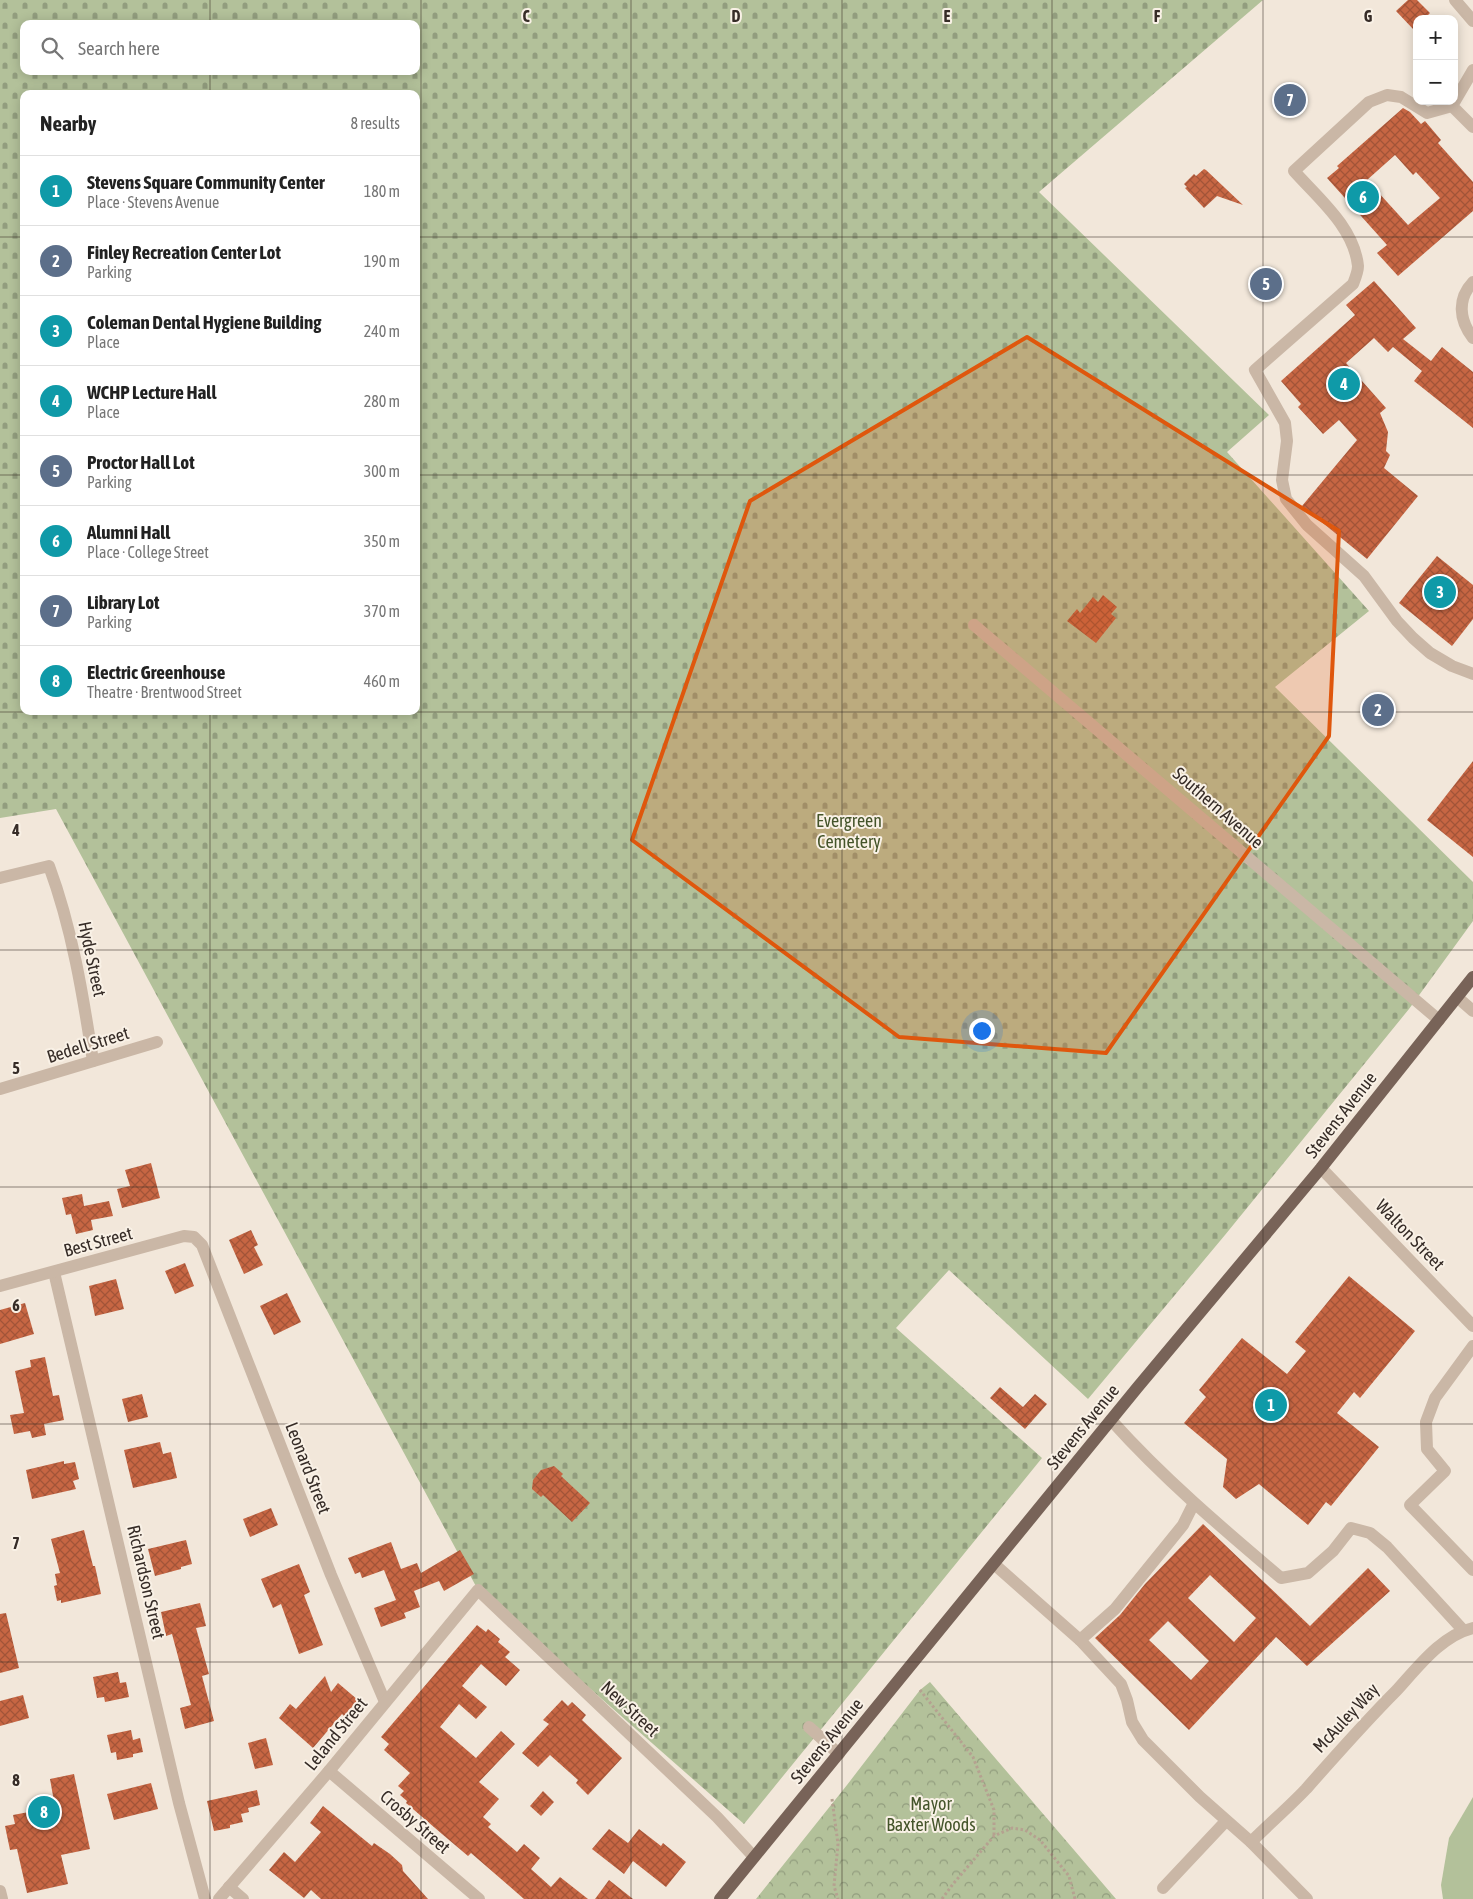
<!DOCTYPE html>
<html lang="en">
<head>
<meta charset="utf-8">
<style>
	body { margin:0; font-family:"Asap Condensed",sans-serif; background:#f2f2f2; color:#222 }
	.controls { position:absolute; right:15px; top:15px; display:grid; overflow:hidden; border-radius:10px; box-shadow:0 2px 12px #0003 }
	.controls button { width:45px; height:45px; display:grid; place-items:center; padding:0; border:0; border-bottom:1px solid #e0e0e0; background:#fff; color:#222; font:25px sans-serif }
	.you { position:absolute; left:981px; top:1030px; width:18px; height:18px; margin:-12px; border:4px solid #fff; border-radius:50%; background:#1a73e8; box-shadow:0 0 0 8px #1a73e833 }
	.badge { display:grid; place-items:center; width:32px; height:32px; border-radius:50%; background:#0f766e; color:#fff; font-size:16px; font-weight:700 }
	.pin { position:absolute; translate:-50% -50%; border:2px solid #fff; box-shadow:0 1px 5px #0006 }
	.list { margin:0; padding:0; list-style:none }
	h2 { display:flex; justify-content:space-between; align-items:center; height:65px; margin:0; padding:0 20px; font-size:21px }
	h2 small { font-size:16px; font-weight:400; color:#767676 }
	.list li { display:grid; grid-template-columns:32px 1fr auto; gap:15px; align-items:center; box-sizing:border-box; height:70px; padding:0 20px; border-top:1px solid #e0e0e0 }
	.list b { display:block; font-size:19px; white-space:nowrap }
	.list p { margin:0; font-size:16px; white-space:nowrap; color:#767676 }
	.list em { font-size:16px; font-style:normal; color:#767676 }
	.icon { flex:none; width:28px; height:28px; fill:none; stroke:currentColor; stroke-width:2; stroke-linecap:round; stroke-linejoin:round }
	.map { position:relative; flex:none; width:1473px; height:1899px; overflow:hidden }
	.search { position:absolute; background:#fff; box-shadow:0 2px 12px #0003; left:20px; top:20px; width:400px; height:55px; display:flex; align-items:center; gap:12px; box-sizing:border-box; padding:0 18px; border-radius:10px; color:#767676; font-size:19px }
	.panel { position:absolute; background:#fff; box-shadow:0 2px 12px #0003; left:20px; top:90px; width:400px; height:625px; border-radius:10px }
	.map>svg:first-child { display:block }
</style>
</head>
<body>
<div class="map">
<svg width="1473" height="1899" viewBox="0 0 1473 1899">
	<defs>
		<pattern id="forest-crowns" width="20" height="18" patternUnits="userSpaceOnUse" patternTransform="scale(1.25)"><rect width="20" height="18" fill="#b3c19a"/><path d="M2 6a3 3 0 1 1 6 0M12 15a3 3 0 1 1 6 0" fill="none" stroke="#929d7e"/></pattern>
		<pattern id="cemetery-stones" width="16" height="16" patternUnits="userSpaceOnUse" patternTransform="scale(1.25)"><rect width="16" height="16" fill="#b3c19a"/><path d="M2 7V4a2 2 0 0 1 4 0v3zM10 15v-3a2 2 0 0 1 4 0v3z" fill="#929d7e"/></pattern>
		<pattern id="building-cross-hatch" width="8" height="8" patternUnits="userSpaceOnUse" patternTransform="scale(1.25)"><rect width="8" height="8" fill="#c76643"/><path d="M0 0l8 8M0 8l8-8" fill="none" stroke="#a25438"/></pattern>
	</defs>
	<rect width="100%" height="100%" fill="#f2e7da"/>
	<path fill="url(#forest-crowns)" d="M 930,1682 L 1116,1899 L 756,1899 L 847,1785 L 920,1690 Z"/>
	<path fill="url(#cemetery-stones)" fill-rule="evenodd" d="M 0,0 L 1263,0 L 1039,192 L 1269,415 L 1227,452 L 1369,611 L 1275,687 L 1473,882 L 1473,921 L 1409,1009 L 1225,1235 L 1088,1399 L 949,1270 L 896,1328 L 1042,1458 L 744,1824 L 478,1590 L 56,809 L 0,818 ZM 24,24 L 416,24 L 416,71 L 24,71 ZM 24,94 L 416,94 L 416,711 L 24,711 Z"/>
	<path fill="#b3c19a" d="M 1473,1797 L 1473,1899 L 1443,1899 L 1441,1885 L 1449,1838 Z"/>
	<g fill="url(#building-cross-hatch)" fill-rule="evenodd">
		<path d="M 1408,0 L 1417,0 L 1430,13 L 1424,19 L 1417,19 L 1417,26 L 1413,29 L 1396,11 Z"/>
		<path d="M 1403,108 L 1410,112 L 1421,124 L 1425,121 L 1441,140 L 1438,143 L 1473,182 L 1473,211 L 1398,276 L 1377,253 L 1387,245 L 1327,178 L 1339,168 L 1337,166 ZM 1395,155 L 1413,175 L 1416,172 L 1440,198 L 1408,225 L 1367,180 Z"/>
		<path d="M 1204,169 L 1206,170 L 1243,205 L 1217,196 L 1204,208 L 1185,188 L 1187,187 L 1184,184 L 1194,174 L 1196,176 Z"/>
		<path d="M 1374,281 L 1416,328 L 1403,339 L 1431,361 L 1442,347 L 1473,372 L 1473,428 L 1414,381 L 1422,371 L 1393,347 L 1388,352 L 1374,338 L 1346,363 L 1386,408 L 1380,413 L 1388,432 L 1386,451 L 1390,455 L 1384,468 L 1418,496 L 1367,559 L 1302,506 L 1357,440 L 1339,420 L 1323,434 L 1298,407 L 1301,404 L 1281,381 L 1355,315 L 1346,305 Z"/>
		<path d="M 1437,556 L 1473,585 L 1473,619 L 1452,646 L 1399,603 Z"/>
		<path d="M 1103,595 L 1117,607 L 1111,614 L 1116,618 L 1096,643 L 1067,621 L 1077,609 L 1080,613 L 1093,597 L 1098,602 Z"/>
		<path d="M 1473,761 L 1473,857 L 1427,820 Z"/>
		<path d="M 151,1163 L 160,1198 L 122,1208 L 117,1189 L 130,1186 L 125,1170 Z"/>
		<path d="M 82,1194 L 84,1206 L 109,1201 L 113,1216 L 91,1220 L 93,1230 L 76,1234 L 71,1214 L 66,1215 L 62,1198 Z"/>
		<path d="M 251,1230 L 258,1245 L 254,1247 L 263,1265 L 244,1274 L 229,1240 Z"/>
		<path d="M 185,1263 L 194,1286 L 175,1294 L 165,1271 Z"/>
		<path d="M 1349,1276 L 1415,1331 L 1360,1398 L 1354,1392 L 1337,1413 L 1379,1447 L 1331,1506 L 1326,1502 L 1308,1525 L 1259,1484 L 1236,1499 L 1223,1487 L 1227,1459 L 1184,1423 L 1206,1397 L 1199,1390 L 1242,1338 L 1287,1374 L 1306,1351 L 1295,1342 Z"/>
		<path d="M 116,1279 L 124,1309 L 95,1316 L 89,1286 Z"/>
		<path d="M 287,1293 L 301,1322 L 274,1335 L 260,1306 Z"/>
		<path d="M 25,1303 L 34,1334 L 0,1344 L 0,1310 Z"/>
		<path d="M 45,1357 L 53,1396 L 59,1395 L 64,1420 L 44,1424 L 46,1435 L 32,1438 L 30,1431 L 14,1434 L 10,1415 L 24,1413 L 15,1371 L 31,1367 L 30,1360 Z"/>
		<path d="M 1000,1387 L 1023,1407 L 1035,1394 L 1047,1404 L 1025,1429 L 990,1398 Z"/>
		<path d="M 142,1394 L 148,1417 L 128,1422 L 122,1399 Z"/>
		<path d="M 160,1442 L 163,1454 L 171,1452 L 177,1478 L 133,1488 L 124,1450 Z"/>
		<path d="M 64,1461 L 64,1464 L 75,1462 L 79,1479 L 73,1481 L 76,1489 L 32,1499 L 26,1470 Z"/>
		<path d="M 554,1466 L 563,1474 L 561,1476 L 590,1503 L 572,1522 L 543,1495 L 541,1497 L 532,1489 L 533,1480 L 541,1470 Z"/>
		<path d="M 271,1508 L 278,1525 L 250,1537 L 243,1519 Z"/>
		<path d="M 1203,1524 L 1310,1626 L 1368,1568 L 1390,1591 L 1307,1666 L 1276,1637 L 1189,1730 L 1095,1638 L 1120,1615 L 1145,1584 ZM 1210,1575 L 1256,1618 L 1234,1642 L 1188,1598 ZM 1168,1621 L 1209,1661 L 1191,1680 L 1149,1640 Z"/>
		<path d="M 84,1530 L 93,1566 L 95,1566 L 101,1594 L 61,1603 L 61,1600 L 57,1601 L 54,1586 L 57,1585 L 55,1574 L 60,1573 L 51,1539 Z"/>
		<path d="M 186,1540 L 192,1564 L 181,1567 L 181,1569 L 155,1576 L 148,1549 Z"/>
		<path d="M 391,1542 L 401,1569 L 417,1563 L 421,1573 L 460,1550 L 474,1574 L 444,1591 L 439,1581 L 414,1591 L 420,1607 L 404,1613 L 406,1618 L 381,1627 L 374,1608 L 396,1600 L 384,1570 L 362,1578 L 360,1572 L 355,1574 L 348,1558 Z"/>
		<path d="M 299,1564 L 310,1592 L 304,1595 L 323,1645 L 299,1654 L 281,1604 L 273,1608 L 261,1579 Z"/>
		<path d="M 200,1603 L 206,1626 L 196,1628 L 209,1674 L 202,1676 L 214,1721 L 185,1729 L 180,1708 L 191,1705 L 172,1634 L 166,1636 L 161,1612 Z"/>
		<path d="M 6,1613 L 19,1668 L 0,1673 L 0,1614 Z"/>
		<path d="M 477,1625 L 486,1632 L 488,1629 L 500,1639 L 498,1642 L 510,1652 L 505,1657 L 520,1670 L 506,1686 L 481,1664 L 462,1686 L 487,1707 L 476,1719 L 459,1704 L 440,1727 L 476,1758 L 501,1731 L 515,1744 L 479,1782 L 499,1799 L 483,1817 L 491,1824 L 488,1827 L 517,1852 L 524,1844 L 540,1858 L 531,1869 L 551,1887 L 560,1877 L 588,1899 L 524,1899 L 471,1853 L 468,1856 L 442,1834 L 406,1803 L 407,1801 L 400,1795 L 404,1791 L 398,1786 L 410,1773 L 384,1750 L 389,1744 L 381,1737 Z"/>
		<path d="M 118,1672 L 120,1683 L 126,1682 L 129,1697 L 105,1702 L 104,1697 L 97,1698 L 93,1677 Z"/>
		<path d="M 325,1676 L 331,1692 L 338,1683 L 358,1700 L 344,1716 L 342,1714 L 313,1748 L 279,1718 L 290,1704 L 296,1709 Z"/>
		<path d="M 23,1695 L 29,1718 L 0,1726 L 0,1701 Z"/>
		<path d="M 562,1700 L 568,1706 L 572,1702 L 586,1715 L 582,1720 L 622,1758 L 588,1795 L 576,1783 L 578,1780 L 550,1755 L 538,1767 L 522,1753 L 549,1724 L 543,1720 Z"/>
		<path d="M 131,1730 L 133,1740 L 140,1738 L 143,1752 L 133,1754 L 133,1757 L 117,1760 L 116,1752 L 111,1753 L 107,1735 Z"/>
		<path d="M 266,1738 L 273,1765 L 255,1769 L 248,1743 Z"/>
		<path d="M 74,1774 L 90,1849 L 61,1855 L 68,1884 L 27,1893 L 17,1849 L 10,1850 L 5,1826 L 15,1824 L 13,1815 L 55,1807 L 50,1779 Z"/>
		<path d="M 151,1783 L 158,1809 L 114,1820 L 107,1794 Z"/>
		<path d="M 257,1790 L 260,1805 L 248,1808 L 249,1812 L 241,1814 L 243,1822 L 230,1825 L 230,1828 L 214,1831 L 207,1801 Z"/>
		<path d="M 543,1791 L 554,1802 L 541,1816 L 530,1806 Z"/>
		<path d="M 323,1806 L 372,1846 L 374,1843 L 390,1854 L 402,1865 L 403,1871 L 428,1899 L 321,1899 L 311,1890 L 304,1898 L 269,1870 L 284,1852 L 295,1862 L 321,1832 L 310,1823 Z"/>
		<path d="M 609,1829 L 628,1843 L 639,1829 L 661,1846 L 663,1843 L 686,1862 L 666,1887 L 633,1861 L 624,1874 L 592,1849 Z"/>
		<path d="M 609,1880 L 633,1899 L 595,1899 Z"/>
	</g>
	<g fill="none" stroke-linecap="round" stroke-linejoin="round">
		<g stroke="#b5a190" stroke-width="3" stroke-dasharray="2.5 2.5" stroke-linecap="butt">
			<path d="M 920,1690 L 973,1757 L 994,1810 L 994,1836"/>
			<path d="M 832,1799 L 838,1844 L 834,1886 L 838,1899"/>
			<path d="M 942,1899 L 953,1884 L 994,1836 L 1012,1828 L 1025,1830 L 1040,1840 L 1069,1876 L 1075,1899"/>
		</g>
		<g stroke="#cab7a6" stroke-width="12">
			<path d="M 1455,0 L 1473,21"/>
			<path d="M 1473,70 L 1452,106 L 1473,127"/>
			<path d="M 1452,106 L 1427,113 L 1401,97 L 1387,95 L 1369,102 L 1294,171 C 1318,198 1354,227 1358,266 C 1358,272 1355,279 1353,284 L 1255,370 L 1285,423 L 1287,441 L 1282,480 L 1286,499 L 1307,525 L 1364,576 L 1397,621 L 1413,638 L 1430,653 L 1452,666 L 1473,674"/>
			<path d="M 1473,282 C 1457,299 1459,320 1473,338"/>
			<path d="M 974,625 L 1439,1020"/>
			<path d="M 0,878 L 49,866 C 72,928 83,995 93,1061"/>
			<path d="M 1457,997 L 1473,1011"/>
			<path d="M 0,1089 L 157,1042"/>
			<path d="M 1321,1168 L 1473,1326"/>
			<path d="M 54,1272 L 179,1803 L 205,1899"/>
			<path d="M 0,1286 L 184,1236 L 194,1237 L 202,1245 L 331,1575 L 385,1702"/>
			<path d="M 1473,1346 L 1435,1398 L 1426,1422 L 1427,1449 L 1445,1471 L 1410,1505 L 1473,1570"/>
			<path d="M 1111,1420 C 1163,1478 1222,1528 1281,1578 L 1308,1573 L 1333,1551 L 1351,1528 L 1370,1533 L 1387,1547 L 1463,1630"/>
			<path d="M 994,1564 L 1080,1640 L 1121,1684 L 1127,1700 L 1132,1722 L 1143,1740 L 1200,1797 L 1251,1842 L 1307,1899"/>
			<path d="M 1080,1640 L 1115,1609 L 1183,1525 L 1194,1503"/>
			<path d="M 809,1727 L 839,1754"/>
			<path d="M 329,1771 L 479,1899"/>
			<path d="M 1251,1842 C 1269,1824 1289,1807 1306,1789 C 1336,1755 1365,1722 1397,1690 C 1418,1667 1442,1635 1473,1628"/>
			<path d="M 229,1887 L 243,1899"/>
			<path d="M 1163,1888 L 1226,1821"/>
			<path d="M 0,1891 L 2,1899"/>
			<path d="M 219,1899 L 329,1771 L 478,1590 L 717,1817 L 754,1857"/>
		</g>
		<path stroke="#786358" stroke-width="12" d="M 720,1899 L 1137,1388 L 1321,1168 L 1473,977"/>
	</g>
	<path fill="#df570d" fill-opacity="0.2" stroke="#df570d" stroke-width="4" stroke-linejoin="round" d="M 1027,337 L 1339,531 L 1329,736 L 1106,1053 L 899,1037 L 632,840 L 750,501 Z"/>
	<path fill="none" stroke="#362c27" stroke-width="1" stroke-opacity="0.55" d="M 210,0 L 210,24M 421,0 L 421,1899M 631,0 L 631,1899M 842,0 L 842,1899M 1052,0 L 1052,1899M 1263,0 L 1263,1899M 210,71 L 210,94M 0,237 L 24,237M 416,237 L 1473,237M 0,475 L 24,475M 416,475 L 1473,475M 210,711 L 210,1899M 0,712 L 1473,712M 0,950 L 1473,950M 0,1187 L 1473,1187M 0,1424 L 1473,1424M 0,1662 L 1473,1662"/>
	<g text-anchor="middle" stroke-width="4" stroke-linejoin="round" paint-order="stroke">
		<g font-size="18" fill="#362c27" stroke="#f9f1e6">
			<text transform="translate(1218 808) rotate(41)" y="6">Southern Avenue</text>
			<text transform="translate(92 959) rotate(78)" y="6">Hyde Street</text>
			<text transform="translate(88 1045) rotate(-17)" y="6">Bedell Street</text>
			<text transform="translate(1341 1115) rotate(-52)" y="6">Stevens Avenue</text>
			<text transform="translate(1410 1235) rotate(46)" y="6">Walton Street</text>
			<text transform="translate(98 1242) rotate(-15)" y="6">Best Street</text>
			<text transform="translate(1083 1427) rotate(-51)" y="6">Stevens Avenue</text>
			<text transform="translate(308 1468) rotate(69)" y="6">Leonard Street</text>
			<text transform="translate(146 1582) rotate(77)" y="6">Richardson Street</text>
			<text transform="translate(630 1709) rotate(43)" y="6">New Street</text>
			<text transform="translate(1346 1718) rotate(-47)" y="6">McAuley Way</text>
			<text transform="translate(336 1734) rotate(-51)" y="6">Leland Street</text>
			<text transform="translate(827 1741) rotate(-51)" y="6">Stevens Avenue</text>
			<text transform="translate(415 1822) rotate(41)" y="6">Crosby Street</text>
		</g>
		<g font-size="18" fill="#44542a" stroke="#f9f1e6">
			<text x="849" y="827">Evergreen<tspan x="849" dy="21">Cemetery</tspan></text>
			<text x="931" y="1810">Mayor<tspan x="931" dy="21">Baxter Woods</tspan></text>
		</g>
	</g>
	<g font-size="16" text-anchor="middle" font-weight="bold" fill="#362c27" stroke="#f9f1e6" stroke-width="4" stroke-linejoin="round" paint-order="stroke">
		<text x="526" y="22">C</text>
		<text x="736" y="22">D</text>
		<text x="947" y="22">E</text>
		<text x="1157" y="22">F</text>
		<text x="1368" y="22">G</text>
		<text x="16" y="836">4</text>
		<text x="16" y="1074">5</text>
		<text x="16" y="1311">6</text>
		<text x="16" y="1549">7</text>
		<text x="16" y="1786">8</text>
	</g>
</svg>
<div class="controls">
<button>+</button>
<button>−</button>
</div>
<div class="you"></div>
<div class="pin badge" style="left:1271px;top:1405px;background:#0f9aa8">1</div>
<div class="pin badge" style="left:1378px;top:710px;background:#5c6f8a">2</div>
<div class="pin badge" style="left:1440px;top:592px;background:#0f9aa8">3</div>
<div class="pin badge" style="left:1344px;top:384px;background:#0f9aa8">4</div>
<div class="pin badge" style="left:1266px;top:284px;background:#5c6f8a">5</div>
<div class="pin badge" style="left:1363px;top:197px;background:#0f9aa8">6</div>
<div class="pin badge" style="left:1290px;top:100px;background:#5c6f8a">7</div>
<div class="pin badge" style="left:44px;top:1812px;background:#0f9aa8">8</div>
<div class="search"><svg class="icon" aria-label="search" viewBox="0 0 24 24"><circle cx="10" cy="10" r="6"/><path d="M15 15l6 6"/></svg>Search here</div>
<section class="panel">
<h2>Nearby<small>8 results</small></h2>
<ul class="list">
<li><span class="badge" style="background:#0f9aa8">1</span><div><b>Stevens Square Community Center</b><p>Place · Stevens Avenue</p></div><em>180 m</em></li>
<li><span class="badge" style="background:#5c6f8a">2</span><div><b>Finley Recreation Center Lot</b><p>Parking</p></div><em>190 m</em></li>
<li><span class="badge" style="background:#0f9aa8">3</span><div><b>Coleman Dental Hygiene Building</b><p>Place</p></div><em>240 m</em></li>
<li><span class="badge" style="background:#0f9aa8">4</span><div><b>WCHP Lecture Hall</b><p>Place</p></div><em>280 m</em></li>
<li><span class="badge" style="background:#5c6f8a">5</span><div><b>Proctor Hall Lot</b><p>Parking</p></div><em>300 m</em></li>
<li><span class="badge" style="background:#0f9aa8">6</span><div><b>Alumni Hall</b><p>Place · College Street</p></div><em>350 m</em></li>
<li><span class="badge" style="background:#5c6f8a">7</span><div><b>Library Lot</b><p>Parking</p></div><em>370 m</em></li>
<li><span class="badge" style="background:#0f9aa8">8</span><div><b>Electric Greenhouse</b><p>Theatre · Brentwood Street</p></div><em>460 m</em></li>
</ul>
</section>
</div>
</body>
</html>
